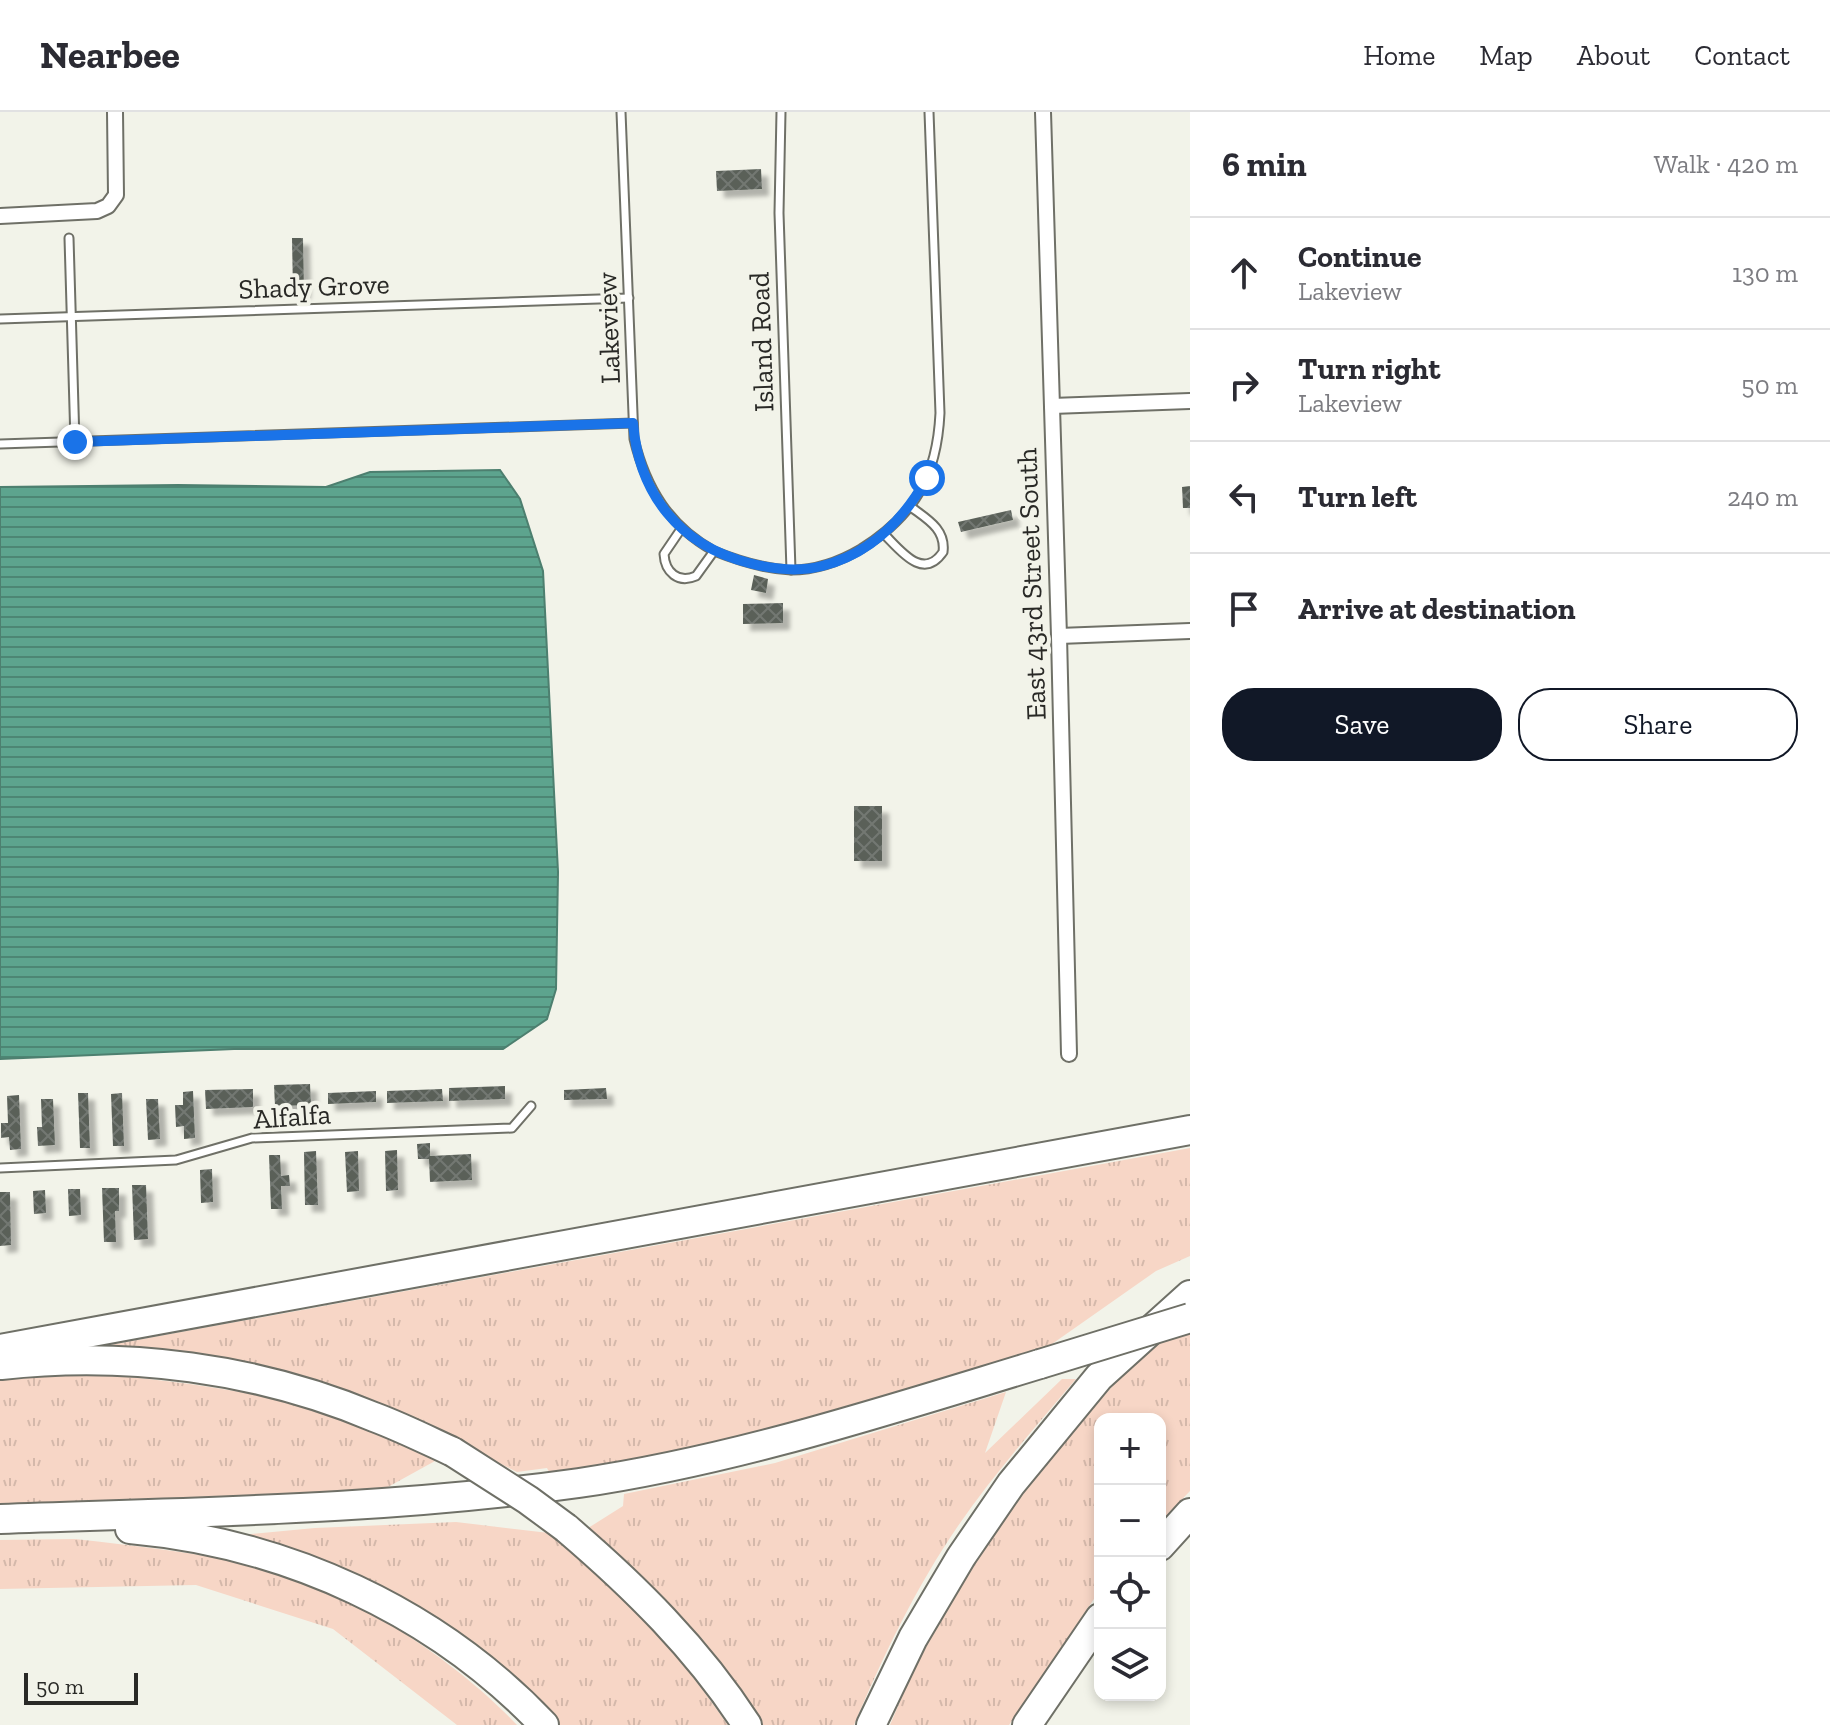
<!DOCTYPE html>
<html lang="en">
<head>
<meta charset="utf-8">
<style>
	body { margin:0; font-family:"Zilla Slab",serif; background:#f7f7f7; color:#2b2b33 }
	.controls { position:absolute; right:24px; bottom:24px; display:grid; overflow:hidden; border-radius:16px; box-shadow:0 4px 12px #0003 }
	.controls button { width:72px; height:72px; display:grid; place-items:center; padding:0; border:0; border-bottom:2px solid #e1e1e2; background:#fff; color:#2b2b33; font:40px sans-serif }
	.scale { position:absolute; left:24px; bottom:20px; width:114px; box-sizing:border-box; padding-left:8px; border:4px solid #292926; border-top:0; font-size:22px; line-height:28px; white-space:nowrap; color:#292926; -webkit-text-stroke:6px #f2f3e9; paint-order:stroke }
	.stop { position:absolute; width:24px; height:24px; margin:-18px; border:6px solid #1a73e8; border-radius:50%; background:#fff }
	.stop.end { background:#1a73e8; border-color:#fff; box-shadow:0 2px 8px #0008 }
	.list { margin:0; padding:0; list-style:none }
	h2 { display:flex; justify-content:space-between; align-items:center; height:104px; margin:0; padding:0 32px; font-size:34px }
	h2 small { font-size:26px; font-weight:400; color:#7c7c81 }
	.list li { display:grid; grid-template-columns:52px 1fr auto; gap:24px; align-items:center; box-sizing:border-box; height:112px; padding:0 32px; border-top:2px solid #e1e1e2 }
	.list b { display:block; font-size:30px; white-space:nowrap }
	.list p { margin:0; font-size:26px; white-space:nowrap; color:#7c7c81 }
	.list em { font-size:26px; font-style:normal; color:#7c7c81 }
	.actions { display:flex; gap:16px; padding:24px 32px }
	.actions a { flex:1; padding:18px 0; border:2px solid #111827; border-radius:32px; text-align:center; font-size:28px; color:#111827 }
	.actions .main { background:#111827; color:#fff }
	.icon { flex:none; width:44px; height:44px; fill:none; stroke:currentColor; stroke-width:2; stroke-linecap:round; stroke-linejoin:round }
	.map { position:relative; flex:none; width:1190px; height:1613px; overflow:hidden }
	header { display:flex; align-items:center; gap:48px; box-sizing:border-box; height:112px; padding:0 40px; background:#fff; border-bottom:2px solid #e1e1e2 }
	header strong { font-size:38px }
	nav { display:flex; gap:44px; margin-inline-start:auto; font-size:28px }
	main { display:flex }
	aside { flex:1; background:#fff }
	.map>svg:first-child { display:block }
</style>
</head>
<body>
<header>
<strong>Nearbee</strong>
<nav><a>Home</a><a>Map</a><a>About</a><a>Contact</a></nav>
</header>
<main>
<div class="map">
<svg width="1190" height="1613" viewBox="0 0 1190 1613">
	<defs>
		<pattern id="grass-tufts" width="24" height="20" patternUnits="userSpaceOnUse" patternTransform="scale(2)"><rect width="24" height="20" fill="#f7d6c6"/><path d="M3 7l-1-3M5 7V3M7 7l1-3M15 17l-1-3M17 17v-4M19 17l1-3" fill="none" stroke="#d4b8aa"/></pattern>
		<pattern id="water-rules" width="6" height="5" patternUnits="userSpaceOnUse" patternTransform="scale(2)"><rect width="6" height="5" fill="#5da48e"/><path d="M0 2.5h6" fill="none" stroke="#4d8674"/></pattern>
		<pattern id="building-cross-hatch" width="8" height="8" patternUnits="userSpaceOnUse" patternTransform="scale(2)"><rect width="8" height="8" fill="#5a6059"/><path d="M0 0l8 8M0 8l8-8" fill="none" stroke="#737872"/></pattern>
		<filter id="shadow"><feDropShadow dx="7" dy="7" stdDeviation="2" flood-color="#0004"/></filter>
	</defs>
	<rect width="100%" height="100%" fill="#f2f3e9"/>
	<g fill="url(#grass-tufts)">
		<path d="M 1190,1036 L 1190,1144 L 1156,1159 L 1052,1232 L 789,1314 L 675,1340 L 550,1362 L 547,1356 L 517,1360 L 400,1302 L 99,1235 Z"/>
		<path d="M 1190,1222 L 1190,1379 L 1160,1410 L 1160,1307 L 1100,1307 L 1100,1478 L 1009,1613 L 890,1613 L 915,1554 L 978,1444 L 1049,1346 L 1148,1234 Z"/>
		<path d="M 83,1260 C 151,1267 219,1274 286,1289 C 334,1300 391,1326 435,1349 L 377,1381 L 264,1382 L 204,1387 L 0,1397 L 0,1265 Z"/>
		<path d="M 1062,1267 L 1076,1267 C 1036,1314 994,1362 958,1414 C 916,1475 883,1544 854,1613 L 762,1613 L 739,1581 L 585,1418 L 623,1394 L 624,1382 L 775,1351 L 1006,1280 L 985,1341 Z"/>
		<path d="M 456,1410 L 549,1421 L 600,1463 L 647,1509 L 684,1552 L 728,1613 L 552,1613 L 505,1564 L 231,1424 L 315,1416 Z"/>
		<path d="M 75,1427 C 145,1435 216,1442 284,1462 C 362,1486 462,1554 517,1613 L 457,1613 L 333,1517 L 196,1473 L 0,1477 L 0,1428 Z"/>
	</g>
	<path fill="url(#water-rules)" stroke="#4d7f6f" stroke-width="2" d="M 500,358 L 520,387 L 543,459 L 558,760 L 556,877 L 547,907 L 503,937 L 234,937 L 0,947 L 0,375 L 178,373 L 326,375 L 370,360 Z"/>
	<g fill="url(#building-cross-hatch)" filter="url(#shadow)">
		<path d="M 761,57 L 762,77 L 717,79 L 716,59 Z"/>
		<path d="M 292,126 L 303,126 L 304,180 L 293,180 Z"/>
		<path d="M 1190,374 L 1190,396 L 1183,396 L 1182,375 Z"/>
		<path d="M 1011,398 L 1013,408 L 961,420 L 958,410 Z"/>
		<path d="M 754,463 L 768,467 L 766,481 L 751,478 Z"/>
		<path d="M 783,491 L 783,511 L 743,512 L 743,492 Z"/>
		<rect x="854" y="694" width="28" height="55"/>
		<path d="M 310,972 L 311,993 L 275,994 L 274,973 Z"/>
		<path d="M 505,974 L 505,987 L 449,989 L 449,976 Z"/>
		<path d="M 606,976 L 607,987 L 564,988 L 564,978 Z"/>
		<path d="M 253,977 L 253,995 L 206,997 L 205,978 Z"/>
		<path d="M 442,977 L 443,989 L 387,991 L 387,979 Z"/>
		<path d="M 193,979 L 195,1026 L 184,1027 L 184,1014 L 176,1015 L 175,993 L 183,993 L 183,980 Z"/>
		<path d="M 376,979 L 376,990 L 328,992 L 328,981 Z"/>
		<path d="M 78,981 L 88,981 L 90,1036 L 80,1036 Z"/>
		<path d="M 122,981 L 124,1034 L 113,1034 L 111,982 Z"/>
		<path d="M 19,983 L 21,1037 L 10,1038 L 9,1025 L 1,1026 L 1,1011 L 8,1011 L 7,984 Z"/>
		<path d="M 41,987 L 53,987 L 55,1033 L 38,1034 L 37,1015 L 42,1015 Z"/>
		<path d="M 146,987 L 158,987 L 160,1027 L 148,1028 Z"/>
		<path d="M 430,1031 L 430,1044 L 471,1042 L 472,1068 L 430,1070 L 429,1047 L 418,1047 L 417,1032 Z"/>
		<path d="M 397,1038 L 398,1078 L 386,1079 L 385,1039 Z"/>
		<path d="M 316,1039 L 318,1093 L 305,1093 L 304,1040 Z"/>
		<path d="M 358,1039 L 359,1079 L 347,1080 L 345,1040 Z"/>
		<path d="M 269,1043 L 280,1043 L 281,1064 L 289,1063 L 290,1074 L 281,1074 L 282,1097 L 271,1097 Z"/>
		<path d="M 212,1057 L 213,1090 L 201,1091 L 200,1058 Z"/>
		<path d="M 132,1073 L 146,1073 L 148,1127 L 134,1128 Z"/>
		<path d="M 102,1076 L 119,1076 L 119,1099 L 115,1099 L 116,1130 L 104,1130 Z"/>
		<path d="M 68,1077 L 80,1077 L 81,1103 L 69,1104 Z"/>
		<path d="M 45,1078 L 46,1101 L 34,1102 L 33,1079 Z"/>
		<path d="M 0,1080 L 10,1080 L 11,1133 L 0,1134 Z"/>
	</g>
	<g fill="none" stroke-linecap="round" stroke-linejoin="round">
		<g stroke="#6f7067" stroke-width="11">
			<g id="lane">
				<path d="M 621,0 L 634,327 C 646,376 669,414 714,439"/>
				<path d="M 781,0 L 779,101 L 791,458"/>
				<path d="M 69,126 L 75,330"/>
				<path d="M 0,207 L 629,186"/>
				<path d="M 0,332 L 633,311"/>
				<path d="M 681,417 L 664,442 C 665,460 678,472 696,464 L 714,439 C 739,449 764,457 791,458 C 817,458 839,450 861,437 C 915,403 937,364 940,301 L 929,0"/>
				<path d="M 884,422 C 901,439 923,469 943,440 C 946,417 927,407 911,395"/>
				<path d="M 0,1056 L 176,1048 L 252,1026 L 512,1016 L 531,994"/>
			</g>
		</g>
		<g stroke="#6f7067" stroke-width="18">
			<g id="street">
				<path d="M 1043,0 L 1059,524 L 1069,942"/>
				<path d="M 0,104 L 97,99 L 108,94 L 116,83 L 115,0"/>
				<path d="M 1052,294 L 1190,289"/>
				<path d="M 1059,524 L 1190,519"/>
			</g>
		</g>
		<g stroke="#6f7067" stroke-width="32">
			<g id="highway">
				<path d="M 0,1237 L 1190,1018"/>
				<path d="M 1,1253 C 127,1239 257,1256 374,1305 C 401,1315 427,1328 453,1340"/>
				<path d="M 0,1407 C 193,1400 387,1398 579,1371 C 736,1348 888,1298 1040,1252"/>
				<path d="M 566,1416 C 634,1474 698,1537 747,1613"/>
				<path d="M 130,1417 C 286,1431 436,1499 544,1613"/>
				<path d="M 1160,1434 L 1190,1401"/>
				<path d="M 871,1613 L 913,1526 L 961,1445 L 1011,1372 L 1099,1265 L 1190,1183"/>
				<path d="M 1027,1613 L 1100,1506"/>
			</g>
		</g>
		<use href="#lane" stroke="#fff" stroke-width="7"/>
		<use href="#street" stroke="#fff" stroke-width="14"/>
		<use href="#highway" stroke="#fff" stroke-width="28"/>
		<g stroke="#6f7067" stroke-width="32" stroke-linecap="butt">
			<g id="highway-bridge">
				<path d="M 1040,1252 L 1190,1206"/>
				<path d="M 453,1340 L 528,1388 L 566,1416"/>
			</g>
		</g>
		<use href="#highway-bridge" stroke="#fff" stroke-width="28"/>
	</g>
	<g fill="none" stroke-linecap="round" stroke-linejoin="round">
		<path stroke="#1a73e8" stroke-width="10" d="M 75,330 L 633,311 C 639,382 679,433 749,451 C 772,457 799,460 822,454 C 870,442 904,407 927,366"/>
	</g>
	<g text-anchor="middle" stroke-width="8" stroke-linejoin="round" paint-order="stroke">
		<g font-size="28" fill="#292926" stroke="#f2f3e9">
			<text transform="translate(314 174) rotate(-2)" y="10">Shady Grove</text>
			<text transform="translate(608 216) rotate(-92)" y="10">Lakeview</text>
			<text transform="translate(761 230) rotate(-92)" y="10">Island Road</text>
			<text transform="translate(1031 472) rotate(-92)" y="10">East 43rd Street South</text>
			<text transform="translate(292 1004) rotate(-4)" y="10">Alfalfa</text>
		</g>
	</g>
</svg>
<div class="controls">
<button>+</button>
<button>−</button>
<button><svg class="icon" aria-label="locate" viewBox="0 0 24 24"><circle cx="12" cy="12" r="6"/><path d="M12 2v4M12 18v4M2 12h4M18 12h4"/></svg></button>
<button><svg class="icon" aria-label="layers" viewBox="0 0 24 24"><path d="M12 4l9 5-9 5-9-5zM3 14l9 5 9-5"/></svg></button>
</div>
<div class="scale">50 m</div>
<div class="stop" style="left:927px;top:366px"></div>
<div class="stop end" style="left:75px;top:330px"></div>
</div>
<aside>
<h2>6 min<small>Walk · 420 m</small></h2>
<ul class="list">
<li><svg class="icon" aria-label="ahead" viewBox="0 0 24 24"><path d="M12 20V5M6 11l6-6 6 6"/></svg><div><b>Continue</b><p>Lakeview</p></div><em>130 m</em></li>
<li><svg class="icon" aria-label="right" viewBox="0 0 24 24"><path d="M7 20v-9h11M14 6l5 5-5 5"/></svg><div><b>Turn right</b><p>Lakeview</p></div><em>50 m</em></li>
<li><svg class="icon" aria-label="left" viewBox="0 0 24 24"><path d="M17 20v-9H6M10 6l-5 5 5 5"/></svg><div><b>Turn left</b></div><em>240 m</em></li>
<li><svg class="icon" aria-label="arrive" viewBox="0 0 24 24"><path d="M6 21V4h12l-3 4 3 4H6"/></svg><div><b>Arrive at destination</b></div></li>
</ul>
<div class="actions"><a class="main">Save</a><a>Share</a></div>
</aside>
</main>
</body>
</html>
